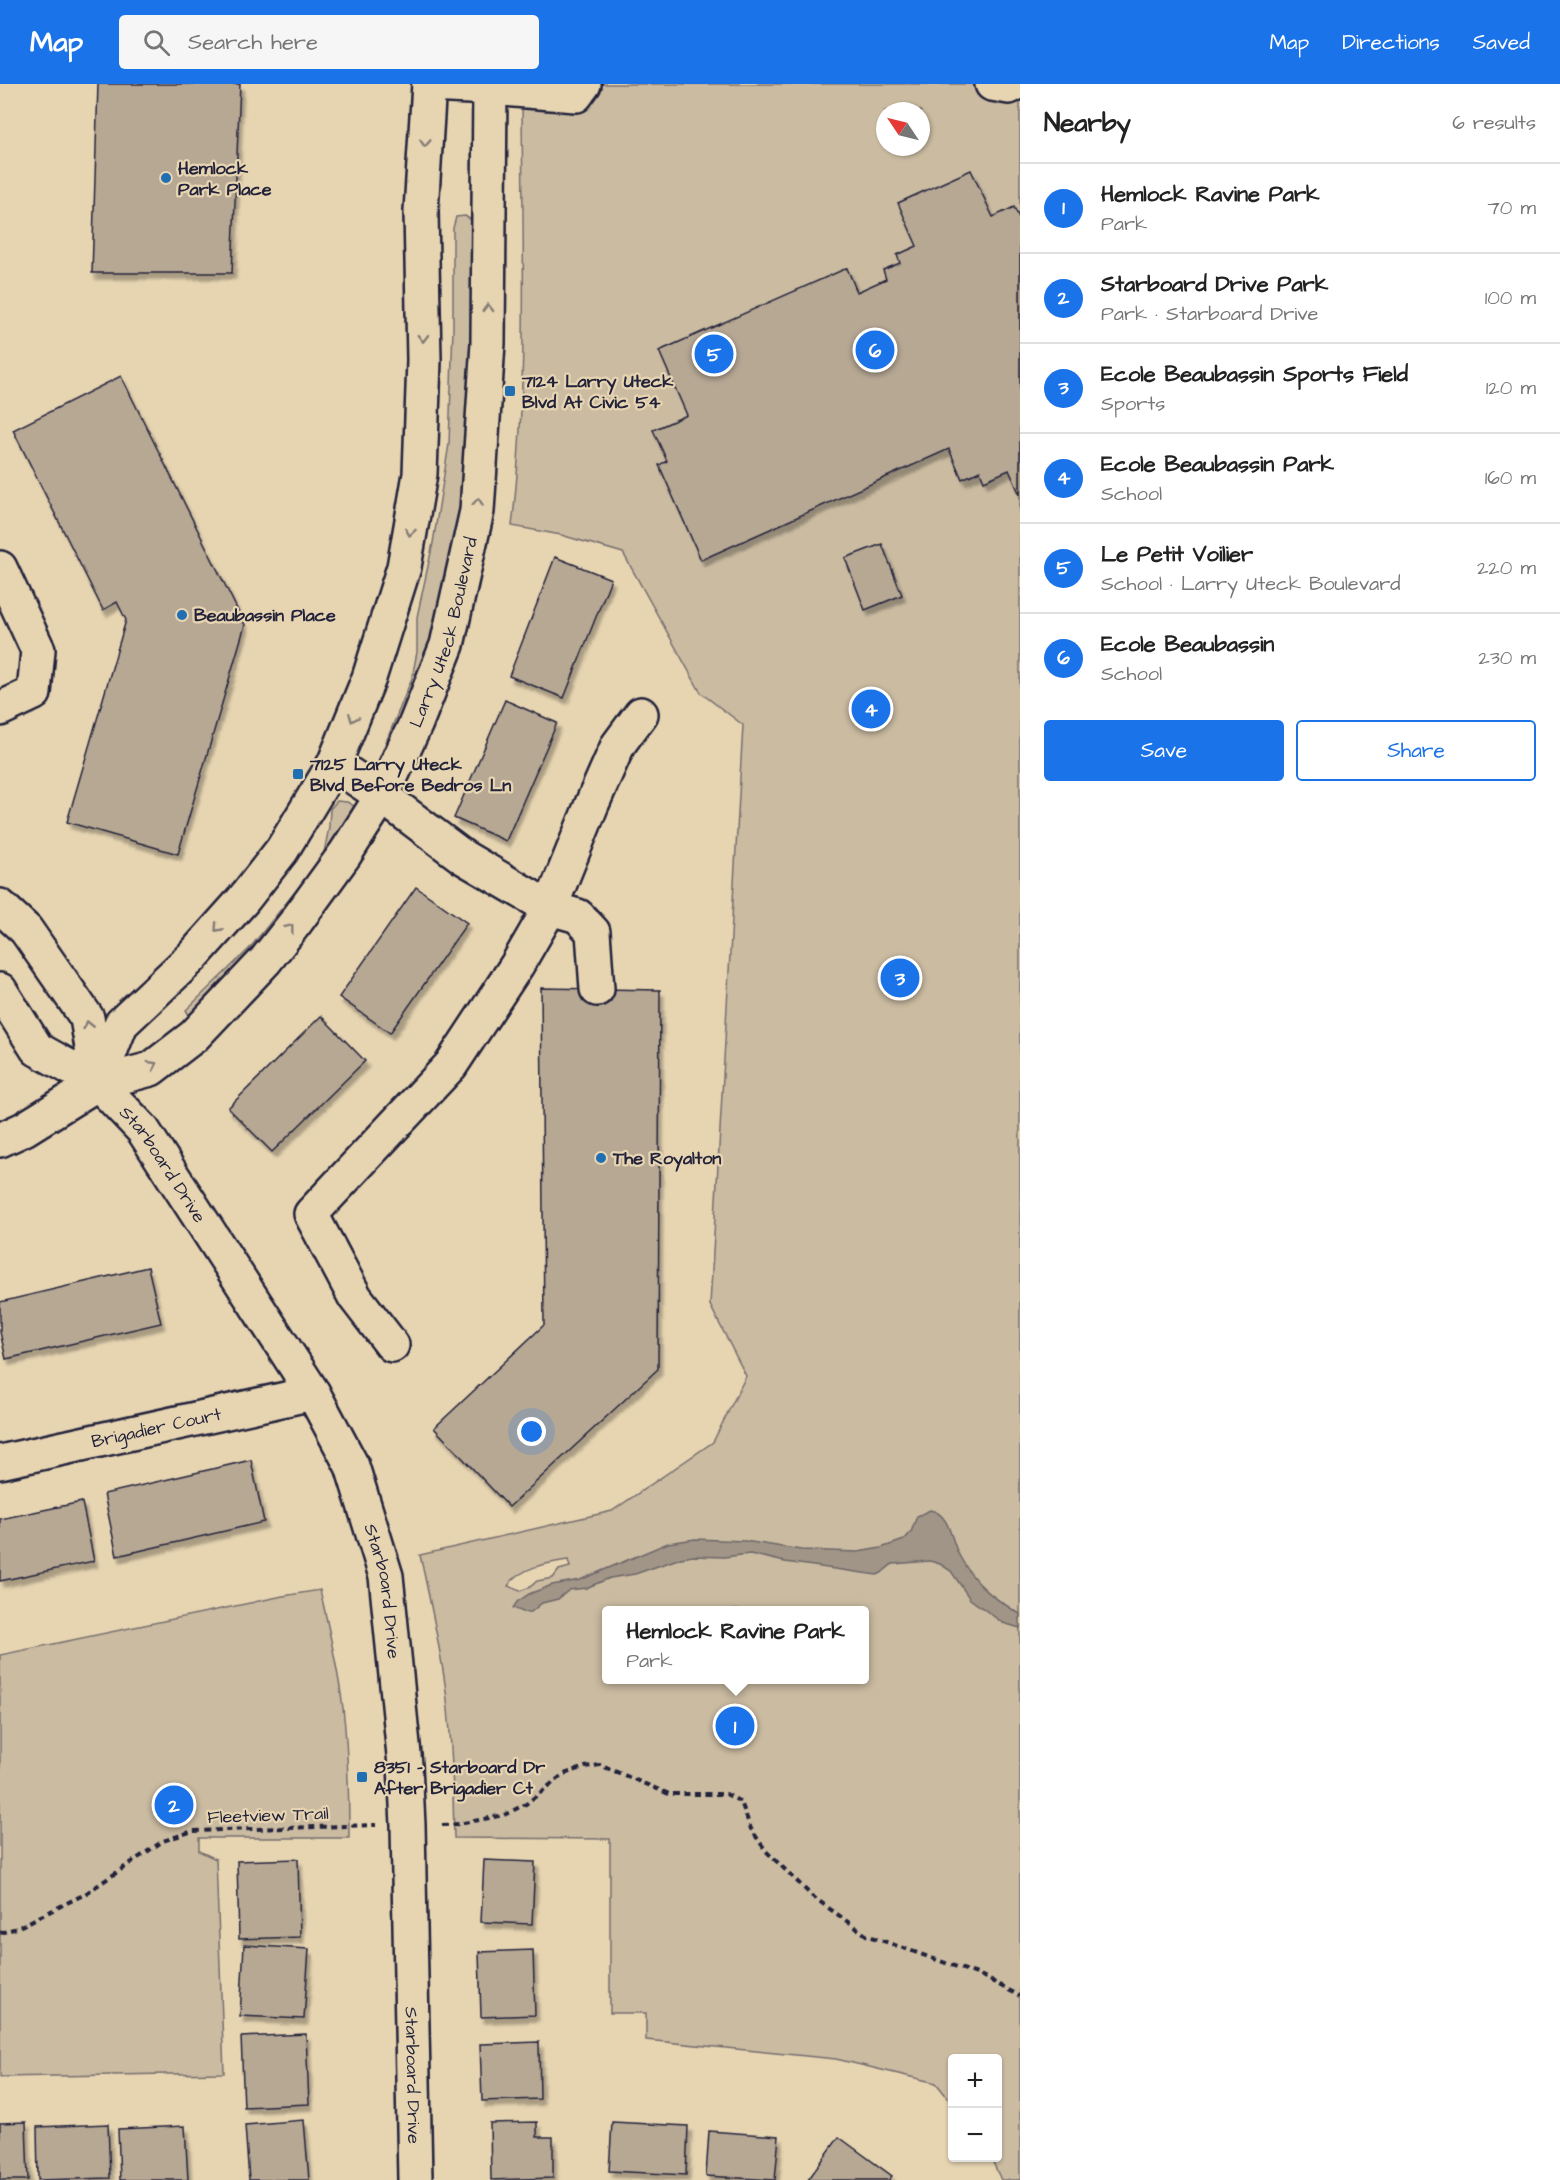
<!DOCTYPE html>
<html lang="en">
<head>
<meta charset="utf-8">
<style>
	body { margin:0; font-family:"Architects Daughter",sans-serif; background:#f6f6f6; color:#222 }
	.controls { position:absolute; right:18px; bottom:18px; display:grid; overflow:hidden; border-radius:6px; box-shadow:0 2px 4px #0004 }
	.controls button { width:54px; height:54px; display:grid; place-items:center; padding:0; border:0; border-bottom:2px solid #e0e0e0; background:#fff; color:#222; font:30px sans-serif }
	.compass { position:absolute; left:876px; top:18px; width:54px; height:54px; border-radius:50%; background:#fff; box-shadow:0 2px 4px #0004; rotate:305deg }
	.you { position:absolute; left:532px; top:1348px; width:21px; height:21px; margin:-15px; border:4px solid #fff; border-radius:50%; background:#1a73e8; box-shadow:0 0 0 9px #1a73e833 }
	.badge { display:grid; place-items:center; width:39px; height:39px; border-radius:50%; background:#1a73e8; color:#fff; font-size:20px; font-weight:700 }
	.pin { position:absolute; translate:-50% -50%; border:3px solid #fff; box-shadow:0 2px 6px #0006 }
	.popup { position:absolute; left:602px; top:1522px; width:267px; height:78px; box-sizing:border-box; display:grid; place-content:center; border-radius:6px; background:#fff; filter:drop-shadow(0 2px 4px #0005); font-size:20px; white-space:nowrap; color:#767676 }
	.popup b { font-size:22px; color:#222 }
	.popup::after { content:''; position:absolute; left:50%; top:100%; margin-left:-12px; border:12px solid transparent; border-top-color:#fff }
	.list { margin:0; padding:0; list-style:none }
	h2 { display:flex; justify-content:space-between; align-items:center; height:78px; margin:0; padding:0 24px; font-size:26px }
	h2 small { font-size:20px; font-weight:400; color:#767676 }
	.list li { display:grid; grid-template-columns:39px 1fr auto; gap:18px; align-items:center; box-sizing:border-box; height:90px; padding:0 24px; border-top:2px solid #e0e0e0 }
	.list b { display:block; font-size:22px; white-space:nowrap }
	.list p { margin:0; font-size:20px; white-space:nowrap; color:#767676 }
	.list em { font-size:20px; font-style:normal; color:#767676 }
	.actions { display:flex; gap:12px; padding:18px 24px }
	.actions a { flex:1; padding:14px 0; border:2px solid #1a73e8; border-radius:6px; text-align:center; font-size:21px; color:#1a73e8 }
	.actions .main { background:#1a73e8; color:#fff }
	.icon { flex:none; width:33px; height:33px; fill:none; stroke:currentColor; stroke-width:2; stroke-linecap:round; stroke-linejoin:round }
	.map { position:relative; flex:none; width:1020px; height:2096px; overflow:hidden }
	header { display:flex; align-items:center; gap:36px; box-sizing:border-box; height:84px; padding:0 30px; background:#1a73e8; color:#fff }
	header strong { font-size:28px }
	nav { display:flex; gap:33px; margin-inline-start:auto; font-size:21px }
	.search { width:420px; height:54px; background:#f6f6f6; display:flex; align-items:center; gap:15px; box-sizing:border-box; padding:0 21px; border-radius:6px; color:#767676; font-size:22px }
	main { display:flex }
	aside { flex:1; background:#fff }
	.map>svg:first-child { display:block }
</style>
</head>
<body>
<header>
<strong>Map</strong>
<div class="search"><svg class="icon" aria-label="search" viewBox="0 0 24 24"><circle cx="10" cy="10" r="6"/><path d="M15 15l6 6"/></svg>Search here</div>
<nav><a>Map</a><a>Directions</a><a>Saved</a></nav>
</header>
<main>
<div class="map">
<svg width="1020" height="2096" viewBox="0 0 1020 2096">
	<defs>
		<filter id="shadow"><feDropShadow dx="3.5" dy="6" stdDeviation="1.5" flood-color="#0004"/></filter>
	</defs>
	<rect width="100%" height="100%" fill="#e7d5b2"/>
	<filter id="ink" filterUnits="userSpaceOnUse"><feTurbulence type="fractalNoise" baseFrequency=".0167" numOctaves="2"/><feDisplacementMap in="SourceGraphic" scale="12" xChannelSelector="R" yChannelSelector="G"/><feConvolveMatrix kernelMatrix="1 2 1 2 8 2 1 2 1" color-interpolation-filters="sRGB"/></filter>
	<g filter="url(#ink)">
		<g fill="#cabba1" stroke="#766e6e" stroke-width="1.5" fill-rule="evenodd">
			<path d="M 522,0 L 1020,0 L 1020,2096 L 1001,2096 L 991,2074 L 998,2074 L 998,1974 L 952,1974 L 952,2019 L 936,1999 L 836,1975 L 646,1956 L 646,1929 L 610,1929 L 610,1755 L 454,1754 C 453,1705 452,1656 446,1607 C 440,1561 430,1516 420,1471 L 612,1427 L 713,1358 L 746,1292 L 710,1221 L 743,641 L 701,609 L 623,469 L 561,451 L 512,442 C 529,296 522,147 522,0 ZM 885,27 L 921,27 L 921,63 L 885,63 ZM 568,1476 L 570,1483 L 559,1486 L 553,1494 L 537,1497 L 530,1503 L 520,1507 L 508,1502 C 520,1483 548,1479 568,1476 ZM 606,1526 L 864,1526 L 864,1596 L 606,1596 Z"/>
			<path d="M 465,132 L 476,139 L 473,369 L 440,534 L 422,589 L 384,677 L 379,675 L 412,594 L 417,568 L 417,533 L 433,459 L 449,360 L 453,244 L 453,144 L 456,133 Z"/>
			<path d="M 337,717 L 347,718 L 356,723 L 289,829 L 201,921 L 189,931 L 186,926 L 249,865 L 299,803 L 324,769 L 329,743 L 330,725 Z"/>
			<path d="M 320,1506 C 329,1545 338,1584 343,1624 C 348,1667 349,1711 349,1754 L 199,1754 L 199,1767 L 216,1775 L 224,1989 L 0,1993 L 0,1571 L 283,1512 Z"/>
		</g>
		<path fill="#a19587" stroke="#6e6769" stroke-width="1.5" d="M 930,1426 C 950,1429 951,1457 959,1471 C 974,1500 993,1514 1020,1530 L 1020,1544 L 1003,1539 L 970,1515 L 951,1487 L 940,1480 L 930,1477 L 893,1480 C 886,1483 885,1489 877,1491 L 785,1478 L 750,1470 L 724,1473 L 693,1472 L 681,1474 L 635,1490 L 610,1494 L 586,1504 L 569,1506 L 558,1515 L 542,1519 L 531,1528 L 523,1528 L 513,1524 L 517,1518 L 529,1510 L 552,1501 L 580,1496 L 668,1459 L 695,1455 L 745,1457 L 801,1466 L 858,1468 L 881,1464 L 904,1456 L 911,1448 L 917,1432 Z"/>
		<g fill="#b7a894" stroke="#22223b" stroke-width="1.5" filter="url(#shadow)">
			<path d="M 98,0 L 240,0 L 232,189 L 92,189 Z"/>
			<path d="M 971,86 L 993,133 L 1014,123 L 1020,136 L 1020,411 L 1009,386 L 984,397 L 980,387 L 962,395 L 949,365 L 701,476 L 659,381 L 667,377 L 653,346 L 687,331 L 659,267 L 847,184 L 857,208 L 886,195 L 883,186 L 900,179 L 897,171 L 917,162 L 898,119 Z"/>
			<path d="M 121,292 L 245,541 L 178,770 L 67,738 L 126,536 L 117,518 L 103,526 L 13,346 Z"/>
			<path d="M 882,460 L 902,511 L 865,526 L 845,474 Z"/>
			<path d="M 555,473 L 611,495 L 564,614 L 509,592 Z"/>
			<path d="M 505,616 L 557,639 L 506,757 L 454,734 Z"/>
			<path d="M 416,803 L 467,839 L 390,949 L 339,913 Z"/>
			<path d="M 541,904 L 660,906 L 658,1285 L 509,1423 L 434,1344 L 544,1241 Z"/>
			<path d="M 321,932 L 365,977 L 272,1068 L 228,1024 Z"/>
			<path d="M 148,1183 L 161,1239 L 6,1275 L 0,1248 L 0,1218 Z"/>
			<path d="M 251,1376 L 264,1438 L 117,1472 L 104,1410 Z"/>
			<path d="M 82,1418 L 94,1477 L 0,1497 L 0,1435 Z"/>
			<path d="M 298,1775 L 300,1853 L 239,1855 L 237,1777 Z"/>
			<path d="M 484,1776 L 535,1778 L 532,1840 L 481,1838 Z"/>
			<path d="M 244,1861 L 309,1865 L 304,1935 L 240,1932 Z"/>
			<path d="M 533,1866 L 535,1931 L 481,1933 L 479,1868 Z"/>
			<path d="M 306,1950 L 309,2020 L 244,2023 L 241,1953 Z"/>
			<path d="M 539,1958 L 540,2015 L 482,2017 L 480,1960 Z"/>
			<path d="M 304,2036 L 309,2096 L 249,2096 L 245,2041 Z"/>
			<path d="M 26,2038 L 28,2096 L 0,2096 L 0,2039 Z"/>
			<path d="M 537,2038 L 537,2053 L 553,2053 L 553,2094 L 491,2096 L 490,2039 Z"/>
			<path d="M 612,2038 L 688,2042 L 686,2091 L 609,2087 Z"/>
			<path d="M 108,2040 L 110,2094 L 38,2096 L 37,2043 Z"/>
			<path d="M 185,2042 L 188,2096 L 120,2096 L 118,2045 Z"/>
			<path d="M 709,2047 L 779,2052 L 775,2096 L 706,2092 Z"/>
			<path d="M 839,2053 L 892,2092 L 889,2096 L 808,2096 Z"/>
		</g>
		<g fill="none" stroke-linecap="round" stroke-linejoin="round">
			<g stroke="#22223b" stroke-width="38">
				<g id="minor">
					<path d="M 992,0 L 1009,3 L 1015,0"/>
					<path d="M 429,1 L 490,4 L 576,11 L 584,0"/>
					<path d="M 0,484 L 38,566 L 34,609 L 0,625"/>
					<path d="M 334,680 L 382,712 L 463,773 L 550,824 L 578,832 L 593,848 L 597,905"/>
					<path d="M 0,822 L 26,846 L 87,934 L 98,999"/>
					<path id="s1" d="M 0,906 L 37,965 L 98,999 L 143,1046 L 313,1309 L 352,1382 L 386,1492 L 405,1681 L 408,1741 L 415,2096"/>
					<path d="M 392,1261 L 355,1213 L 311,1130 L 451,981 L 517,881 L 550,824 L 592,720 L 618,661 L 641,630"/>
					<path id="s2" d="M 0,1378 L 313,1309"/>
				</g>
			</g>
			<g stroke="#22223b" stroke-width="38">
				<g id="major">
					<path d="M 98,999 L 121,940 L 192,873 L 243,816 L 282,766 L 334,680 L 369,594 L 404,483 L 420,390 L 424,276 L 421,127 L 429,0"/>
					<path id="s3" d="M 0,1056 L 24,1045 L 98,999 L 151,985 L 194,952 L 265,877 L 295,839 L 345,770 L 382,712 L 416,639 L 447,561 L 477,427 L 488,259 L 490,0"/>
				</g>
			</g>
			<g stroke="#22223b" stroke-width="4" stroke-dasharray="6 4.5" stroke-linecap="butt">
				<path d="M 442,1741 L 459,1740 L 504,1731 L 526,1720 L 564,1690 L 585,1683 L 600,1681 L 669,1710 L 726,1710 L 741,1718 L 751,1745 L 766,1767 L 812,1812 L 866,1851 L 980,1891 L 1020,1912"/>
				<path d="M 0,1849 L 17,1844 L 85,1810 L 163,1757 L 193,1747 L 376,1741"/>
			</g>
			<use href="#minor" stroke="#e7d5b2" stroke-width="33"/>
			<use href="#major" stroke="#e7d5b2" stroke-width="33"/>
		</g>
		<defs><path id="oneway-chevron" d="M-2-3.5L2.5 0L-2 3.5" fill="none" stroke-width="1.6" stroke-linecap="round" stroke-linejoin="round" transform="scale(1.5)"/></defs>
		<g stroke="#847c76">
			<use href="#oneway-chevron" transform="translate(425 59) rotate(94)"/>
			<use href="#oneway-chevron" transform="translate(488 224) rotate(-90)"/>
			<use href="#oneway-chevron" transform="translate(423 254) rotate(89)"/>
			<use href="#oneway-chevron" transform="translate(478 418) rotate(-85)"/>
			<use href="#oneway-chevron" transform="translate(410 448) rotate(99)"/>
			<use href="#oneway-chevron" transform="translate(353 634) rotate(112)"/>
			<use href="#oneway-chevron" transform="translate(218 844) rotate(132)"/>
			<use href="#oneway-chevron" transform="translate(290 844) rotate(-52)"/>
			<use href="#oneway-chevron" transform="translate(88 941) rotate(-103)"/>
			<use href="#oneway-chevron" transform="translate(153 981) rotate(-30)"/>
		</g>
	</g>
	<g fill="#1f6fb2" stroke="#e7d5b2" stroke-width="2">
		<circle cx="166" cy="94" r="6"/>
		<rect x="504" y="301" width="12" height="12" rx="3"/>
		<circle cx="182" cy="531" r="6"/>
		<rect x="292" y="684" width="12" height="12" rx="3"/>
		<circle cx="601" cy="1074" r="6"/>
		<rect x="356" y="1687" width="12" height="12" rx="3"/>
	</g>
	<g text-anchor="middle" stroke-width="4.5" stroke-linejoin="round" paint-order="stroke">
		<g font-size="18" font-weight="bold" fill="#22223b" stroke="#e7d5b2" text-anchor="start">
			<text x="178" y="90">Hemlock<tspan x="178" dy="21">Park Place</tspan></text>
			<text x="522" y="303">7124 Larry Uteck<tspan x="522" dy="21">Blvd At Civic 54</tspan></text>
			<text x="194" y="537">Beaubassin Place</text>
			<text x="310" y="686">7125 Larry Uteck<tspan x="310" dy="21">Blvd Before Bedros Ln</tspan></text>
			<text x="613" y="1080">The Royalton</text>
			<text x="374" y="1689">8351 - Starboard Dr<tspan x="374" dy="21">After Brigadier Ct</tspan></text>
		</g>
		<g font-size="18" fill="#22223b" stroke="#e7d5b2">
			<text dy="6" stroke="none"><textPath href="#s3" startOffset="704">Larry Uteck Boulevard</textPath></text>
			<text dy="6" stroke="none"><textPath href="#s1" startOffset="244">Starboard Drive</textPath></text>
			<text dy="6" stroke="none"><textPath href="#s2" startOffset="160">Brigadier Court</textPath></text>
			<text dy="6" stroke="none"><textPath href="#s1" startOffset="730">Starboard Drive</textPath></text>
			<text transform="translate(268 1731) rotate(-2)" y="6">Fleetview Trail</text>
			<text dy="6" stroke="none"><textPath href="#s1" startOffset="1216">Starboard Drive</textPath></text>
		</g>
	</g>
</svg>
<div class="controls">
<button>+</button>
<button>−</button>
</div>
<svg class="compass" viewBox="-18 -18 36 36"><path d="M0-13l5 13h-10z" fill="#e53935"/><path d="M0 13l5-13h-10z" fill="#767676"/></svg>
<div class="you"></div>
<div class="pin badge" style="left:735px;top:1642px">1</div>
<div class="popup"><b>Hemlock Ravine Park</b>Park</div>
<div class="pin badge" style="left:174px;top:1721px">2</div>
<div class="pin badge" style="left:900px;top:894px">3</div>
<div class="pin badge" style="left:871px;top:625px">4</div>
<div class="pin badge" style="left:714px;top:270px">5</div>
<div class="pin badge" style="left:875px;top:266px">6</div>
</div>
<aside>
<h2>Nearby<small>6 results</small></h2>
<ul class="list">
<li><span class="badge">1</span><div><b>Hemlock Ravine Park</b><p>Park</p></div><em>70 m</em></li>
<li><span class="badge">2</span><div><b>Starboard Drive Park</b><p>Park · Starboard Drive</p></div><em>100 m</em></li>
<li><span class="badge">3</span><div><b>Ecole Beaubassin Sports Field</b><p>Sports</p></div><em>120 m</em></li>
<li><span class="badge">4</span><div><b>Ecole Beaubassin Park</b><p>School</p></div><em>160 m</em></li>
<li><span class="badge">5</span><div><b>Le Petit Voilier</b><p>School · Larry Uteck Boulevard</p></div><em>220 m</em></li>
<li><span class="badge">6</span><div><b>Ecole Beaubassin</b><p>School</p></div><em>230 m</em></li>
</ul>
<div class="actions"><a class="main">Save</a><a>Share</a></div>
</aside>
</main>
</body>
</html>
